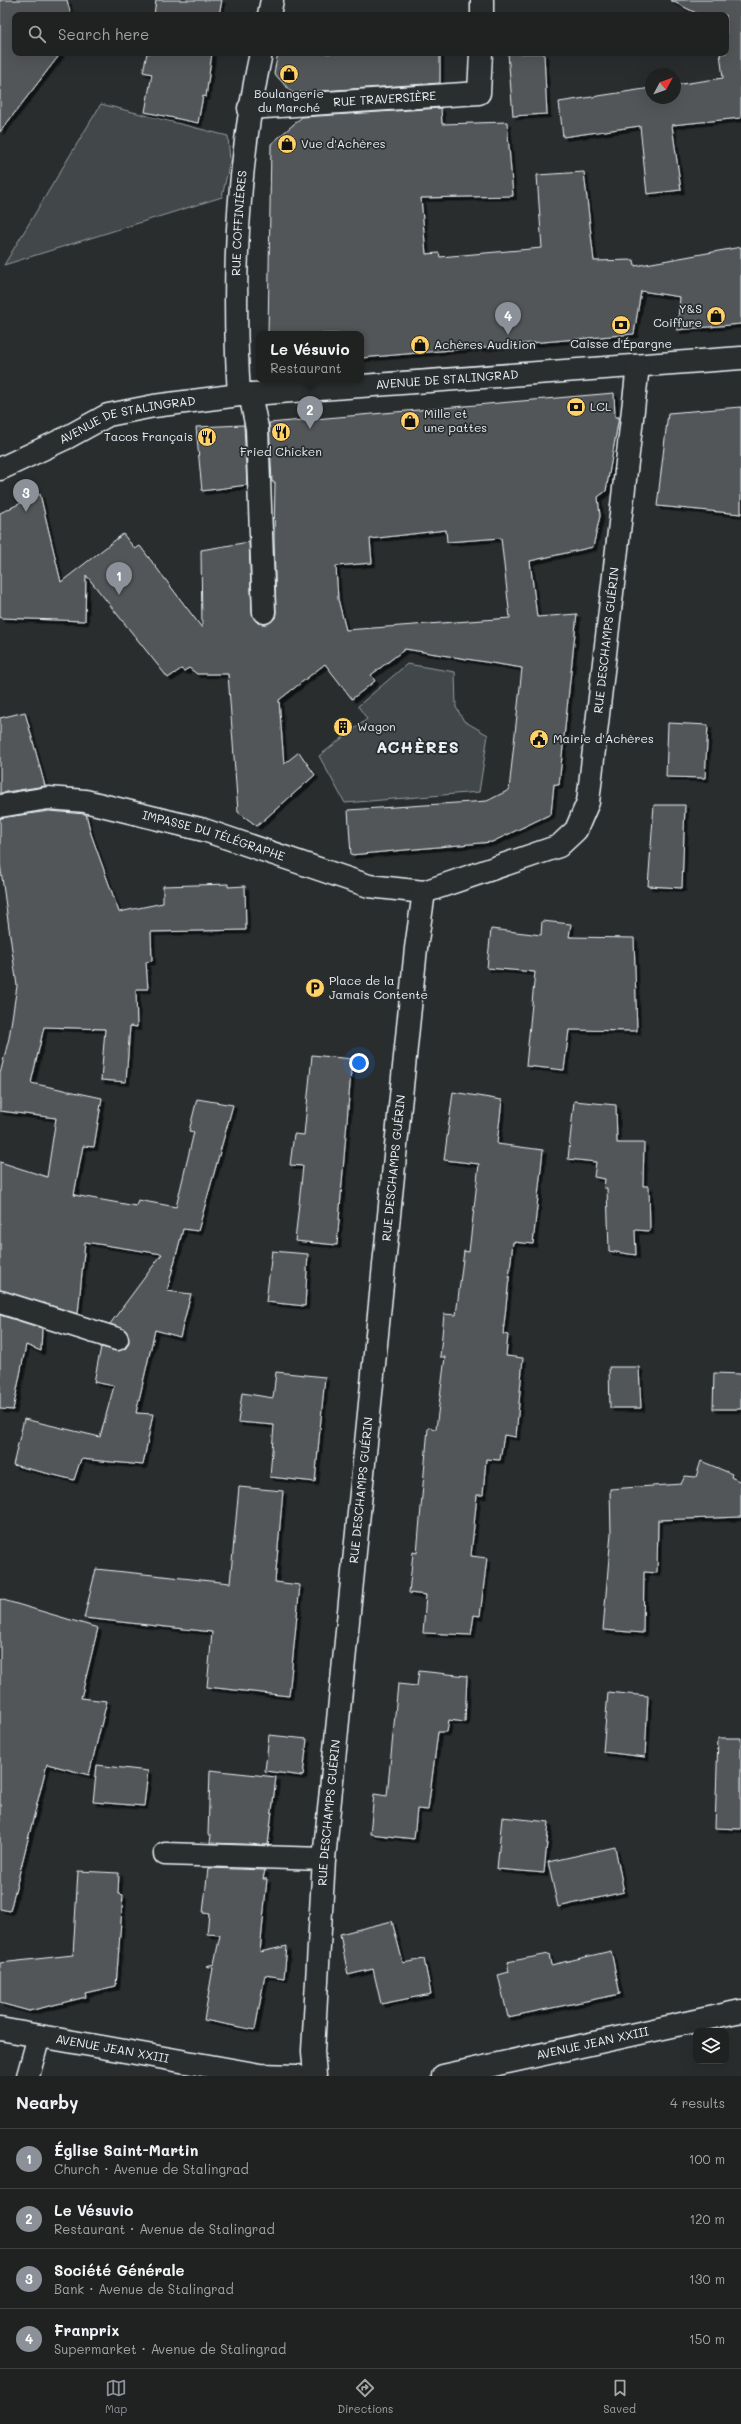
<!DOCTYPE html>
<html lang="en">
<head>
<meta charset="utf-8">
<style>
	body { margin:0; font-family:Mali,sans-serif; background:#2d2f2f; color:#f1f3f6 }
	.controls { position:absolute; right:12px; bottom:12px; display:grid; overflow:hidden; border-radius:8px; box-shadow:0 4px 16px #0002 }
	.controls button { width:36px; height:36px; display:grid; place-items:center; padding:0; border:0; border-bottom:1px solid #3d3f40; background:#202222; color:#f1f3f6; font:20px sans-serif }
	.compass { position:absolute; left:645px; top:68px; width:36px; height:36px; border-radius:50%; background:#202222; box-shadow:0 4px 16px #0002; rotate:49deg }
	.you { position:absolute; left:359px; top:1063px; width:14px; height:14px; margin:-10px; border:3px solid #fff; border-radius:50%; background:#1a73e8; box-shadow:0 0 0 6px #1a73e833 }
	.badge { display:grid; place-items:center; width:26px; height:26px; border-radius:50%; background:#8c9099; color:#fff; font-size:13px; font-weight:700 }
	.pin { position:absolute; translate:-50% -33px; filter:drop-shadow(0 1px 2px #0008) }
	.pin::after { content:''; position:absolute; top:21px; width:14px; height:12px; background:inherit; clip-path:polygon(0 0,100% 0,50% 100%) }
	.popup { position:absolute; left:256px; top:331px; width:108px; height:52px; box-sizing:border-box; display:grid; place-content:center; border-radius:8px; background:#202222; filter:drop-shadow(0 1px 3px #0005); font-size:13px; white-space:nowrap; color:#a2a4a5 }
	.popup b { font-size:15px; color:#f1f3f6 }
	.popup::after { content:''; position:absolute; left:50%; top:100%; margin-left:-8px; border:8px solid transparent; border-top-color:#202222 }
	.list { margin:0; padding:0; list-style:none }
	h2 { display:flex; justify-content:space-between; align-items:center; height:52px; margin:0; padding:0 16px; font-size:17px }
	h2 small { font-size:13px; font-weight:400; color:#a2a4a5 }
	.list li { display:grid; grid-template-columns:26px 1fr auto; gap:12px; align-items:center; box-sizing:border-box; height:60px; padding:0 16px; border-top:1px solid #3d3f40 }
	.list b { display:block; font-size:15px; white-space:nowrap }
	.list p { margin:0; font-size:13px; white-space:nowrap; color:#a2a4a5 }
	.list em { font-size:13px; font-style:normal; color:#a2a4a5 }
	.icon { flex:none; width:22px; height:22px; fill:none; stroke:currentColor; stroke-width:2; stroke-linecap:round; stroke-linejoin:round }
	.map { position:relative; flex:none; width:741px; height:2076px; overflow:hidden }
	.search { position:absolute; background:#202222; box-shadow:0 4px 16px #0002; left:12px; right:12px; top:12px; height:44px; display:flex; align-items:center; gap:10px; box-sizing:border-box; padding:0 14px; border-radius:8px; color:#a2a4a5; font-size:15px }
	.sheet { height:292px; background:#202222 }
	nav { display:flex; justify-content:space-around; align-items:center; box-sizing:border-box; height:56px; border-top:1px solid #3d3f40; background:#202222; font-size:11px; color:#a2a4a5 }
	nav a { display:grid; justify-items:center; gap:2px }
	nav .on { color:#8c9099 }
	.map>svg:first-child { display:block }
</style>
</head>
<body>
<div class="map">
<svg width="741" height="2076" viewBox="0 0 741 2076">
	<defs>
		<filter id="shadow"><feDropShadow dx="3.5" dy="3.5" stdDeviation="0" flood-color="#0009"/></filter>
	</defs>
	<rect width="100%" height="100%" fill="#2a2d2e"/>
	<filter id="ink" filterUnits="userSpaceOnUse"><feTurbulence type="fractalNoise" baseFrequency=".025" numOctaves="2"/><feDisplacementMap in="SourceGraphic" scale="8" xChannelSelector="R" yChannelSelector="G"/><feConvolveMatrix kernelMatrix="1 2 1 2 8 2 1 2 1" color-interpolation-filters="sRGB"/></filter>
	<g filter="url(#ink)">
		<g fill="#424648" stroke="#959ca0">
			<path d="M 101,104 L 228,136 L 230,161 L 222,197 L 4,265 Z"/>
			<path d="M 407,664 L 455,672 L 456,707 L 464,721 L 488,735 L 479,792 L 345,803 L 319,756 L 367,719 L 358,706 Z"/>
		</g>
		<g fill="#535759" stroke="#e8f1f8" fill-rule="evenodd" filter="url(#shadow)">
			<path d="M 0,0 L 67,0 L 71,15 L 15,15 L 15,53 L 61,53 L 0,132 Z"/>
			<path d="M 156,0 L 222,0 L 219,15 L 154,15 Z"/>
			<path d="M 670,0 L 741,0 L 741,118 L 672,125 L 681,190 L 647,194 L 640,126 L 563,137 L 559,102 L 651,88 L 651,98 L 675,98 L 675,85 L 723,78 L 720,53 L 726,53 L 726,15 L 700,15 Z"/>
			<path d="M 147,53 L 212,53 L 206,97 L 203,96 L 198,123 L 145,112 L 152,74 L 143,72 Z"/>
			<path d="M 278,53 L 440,53 L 440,83 L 292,93 L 274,73 Z"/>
			<path d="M 508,53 L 544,53 L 547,114 L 513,116 Z"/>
			<path d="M 441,108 L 442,124 L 507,122 L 513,196 L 421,198 L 426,254 L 439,253 L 440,257 L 542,248 L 537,175 L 584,172 L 594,261 L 634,260 L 635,266 L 741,247 L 741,324 L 677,330 L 680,297 L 641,291 L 634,334 L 361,358 L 361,334 L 268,334 L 271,144 L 302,117 Z"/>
			<path d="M 614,393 L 615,417 L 619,417 L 606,491 L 598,497 L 600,516 L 593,547 L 530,561 L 537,617 L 577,614 L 559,785 L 554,784 L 551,814 L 492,842 L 351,855 L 348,810 L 487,801 L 509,790 L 522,668 L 405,649 L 371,675 L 375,681 L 352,699 L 325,664 L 279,700 L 284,764 L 299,752 L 315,775 L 257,826 L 238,812 L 228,674 L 197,674 L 189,668 L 184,671 L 181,669 L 168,678 L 86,575 L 85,621 L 0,618 L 0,513 L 40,494 L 61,582 L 123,534 L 135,549 L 140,546 L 202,628 L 201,550 L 249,542 L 252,613 L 258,623 L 265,624 L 275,618 L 276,612 L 274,538 L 275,482 L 272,482 L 269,423 ZM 446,530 L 447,542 L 501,538 L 510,618 L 346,630 L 338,599 L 336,566 L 372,563 L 370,539 Z"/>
			<path d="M 741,407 L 741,514 L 657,506 L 668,413 Z"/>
			<path d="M 244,425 L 247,485 L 202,491 L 196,427 Z"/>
			<path d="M 25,712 L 45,786 L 0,793 L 0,718 Z"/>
			<path d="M 668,723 L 708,725 L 705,778 L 666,777 Z"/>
			<path d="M 654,805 L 685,805 L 682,888 L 648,886 Z"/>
			<path d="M 49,811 L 86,814 L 91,834 L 119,912 L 163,903 L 163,886 L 228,884 L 228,887 L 245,886 L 246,930 L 151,932 L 152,961 L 146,962 L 148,989 L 136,989 L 137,1027 L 130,1026 L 126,1082 L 101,1080 L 105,1029 L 44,1027 L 31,1083 L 102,1098 L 94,1147 L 83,1146 L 74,1195 L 136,1206 L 138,1200 L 176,1207 L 194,1132 L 189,1131 L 197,1099 L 233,1105 L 198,1231 L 183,1229 L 167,1291 L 191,1294 L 180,1337 L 155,1330 L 136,1413 L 153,1414 L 143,1465 L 81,1459 L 74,1480 L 13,1465 L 24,1419 L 100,1437 L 114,1386 L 94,1382 L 101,1347 L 119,1351 L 126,1348 L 129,1342 L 126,1331 L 110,1324 L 162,1254 L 85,1242 L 78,1314 L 0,1290 L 0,1162 L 47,1177 L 56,1118 L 0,1111 L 0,1074 L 9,1038 L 17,986 L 0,863 L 0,818 Z"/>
			<path d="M 542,921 L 571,924 L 569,937 L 634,938 L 637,1031 L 569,1030 L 564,1070 L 526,1066 L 535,972 L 487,968 L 491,929 L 541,935 Z"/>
			<path d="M 312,1055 L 352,1059 L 337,1245 L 295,1241 L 303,1166 L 290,1165 L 294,1134 L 304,1135 Z"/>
			<path d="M 453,1092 L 502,1100 L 497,1144 L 543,1150 L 533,1244 L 513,1242 L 503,1334 L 508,1335 L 506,1356 L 523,1358 L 516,1437 L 504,1435 L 500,1460 L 486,1459 L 483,1495 L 477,1495 L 471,1556 L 487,1558 L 480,1616 L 474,1615 L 471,1635 L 423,1633 L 426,1595 L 409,1593 L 413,1552 L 417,1553 L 428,1428 L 436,1429 L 445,1357 L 440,1357 L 444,1314 L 456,1315 L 464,1251 L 469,1252 L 479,1164 L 444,1160 Z"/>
			<path d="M 574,1101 L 616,1105 L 617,1143 L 644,1143 L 643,1186 L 649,1186 L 650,1231 L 635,1230 L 636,1255 L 609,1251 L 607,1188 L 604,1188 L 605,1179 L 594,1177 L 596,1162 L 568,1159 Z"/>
			<path d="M 272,1251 L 308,1254 L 305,1306 L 266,1302 Z"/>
			<path d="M 0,1315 L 42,1328 L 41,1351 L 26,1345 L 13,1410 L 0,1409 Z"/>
			<path d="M 609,1367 L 639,1367 L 641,1408 L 610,1408 Z"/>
			<path d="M 276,1372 L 325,1377 L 315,1482 L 270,1477 L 274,1425 L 238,1422 L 242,1393 L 273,1398 Z"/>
			<path d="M 714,1373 L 741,1374 L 741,1409 L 713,1409 Z"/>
			<path d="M 701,1461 L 732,1474 L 731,1477 L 741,1482 L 741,1517 L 658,1520 L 657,1573 L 644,1572 L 643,1633 L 603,1630 L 611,1533 L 610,1489 L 681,1484 L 685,1476 L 696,1477 Z"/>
			<path d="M 239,1487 L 283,1491 L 275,1582 L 300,1585 L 289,1696 L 207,1687 L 212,1632 L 84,1618 L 96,1569 L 230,1583 Z"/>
			<path d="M 0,1599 L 98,1628 L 81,1698 L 107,1701 L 89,1775 L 47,1764 L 10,1911 L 0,1909 Z"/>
			<path d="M 419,1671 L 467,1676 L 465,1722 L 449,1720 L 447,1732 L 438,1732 L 428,1810 L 417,1809 L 414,1839 L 370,1834 L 374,1794 L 387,1796 L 398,1684 L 417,1686 Z"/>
			<path d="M 608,1692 L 648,1696 L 645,1757 L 603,1752 Z"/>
			<path d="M 269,1735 L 307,1739 L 303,1776 L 265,1771 Z"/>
			<path d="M 718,1738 L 741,1738 L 741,1829 L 715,1828 Z"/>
			<path d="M 97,1765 L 148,1771 L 144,1806 L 93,1802 Z"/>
			<path d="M 210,1770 L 276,1777 L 268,1845 L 210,1843 L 211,1835 L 208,1835 Z"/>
			<path d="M 502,1817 L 549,1822 L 544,1873 L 497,1869 Z"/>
			<path d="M 615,1847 L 624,1892 L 558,1907 L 548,1862 Z"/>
			<path d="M 208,1868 L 265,1870 L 263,1879 L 267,1879 L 260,1952 L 287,1946 L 284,1978 L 265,1975 L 255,2030 L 204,2020 L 213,1968 L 206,1966 L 214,1964 L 220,1935 L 207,1934 L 209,1914 L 203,1913 Z"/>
			<path d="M 78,1871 L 119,1873 L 118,1894 L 123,1895 L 116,1986 L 85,1993 L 86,1997 L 29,2011 L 0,2003 L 0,1963 L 73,1955 Z"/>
			<path d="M 392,1921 L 403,1963 L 424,1959 L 431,1994 L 381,2004 L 373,1969 L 348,1975 L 340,1934 Z"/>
			<path d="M 611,1951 L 620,1994 L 508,2017 L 498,1975 L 509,1972 L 507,1962 L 549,1954 L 551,1965 Z"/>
		</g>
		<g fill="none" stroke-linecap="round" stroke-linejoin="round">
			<g stroke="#e8f1f8" stroke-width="25">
				<g id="minor">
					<path d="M 269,15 L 272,0"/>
					<path d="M 482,15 L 482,0"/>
					<path id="s1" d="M 249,108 L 479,93 L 481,53"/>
					<path d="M 250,394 L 257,428 L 264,612"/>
					<path id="s2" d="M 239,395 C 232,281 237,164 261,53"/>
					<path id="s3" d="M 0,469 L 66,438 L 108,415 L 154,406 L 239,395 L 741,358"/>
					<path id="s4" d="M 0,806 L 48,798 L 85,801 L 204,830 L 369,886 L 424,892 L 559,846 L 576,830 L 588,802 L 638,366"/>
					<path d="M 0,1302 L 117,1339"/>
					<path d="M 165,1854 L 324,1859"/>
					<path id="s5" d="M 0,2029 L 260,2075 L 297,2076"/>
					<path d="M 28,2076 L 39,2036"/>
					<path id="s6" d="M 315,2076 L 313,2051 L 324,1859 L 416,948 L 424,892"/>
					<path id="s7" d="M 443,2076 L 741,2011"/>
				</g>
			</g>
			<use href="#minor" stroke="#2a2d2e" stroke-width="22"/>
		</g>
	</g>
	<defs>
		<g id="shop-disc" transform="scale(1)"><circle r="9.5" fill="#ffd166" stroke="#2a2d2e"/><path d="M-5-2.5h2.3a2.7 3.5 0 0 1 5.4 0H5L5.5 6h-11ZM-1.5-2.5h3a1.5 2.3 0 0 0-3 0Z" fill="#111"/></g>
		<g id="bank-disc" transform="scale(1)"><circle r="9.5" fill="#ffd166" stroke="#2a2d2e"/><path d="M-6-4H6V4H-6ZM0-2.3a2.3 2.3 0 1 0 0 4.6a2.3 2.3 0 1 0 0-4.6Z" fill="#111"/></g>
		<g id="restaurant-disc" transform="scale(1)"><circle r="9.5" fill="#ffd166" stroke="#2a2d2e"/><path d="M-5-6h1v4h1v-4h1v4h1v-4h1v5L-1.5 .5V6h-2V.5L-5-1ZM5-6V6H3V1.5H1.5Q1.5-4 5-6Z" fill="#111"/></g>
		<g id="building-disc" transform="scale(1)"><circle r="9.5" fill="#ffd166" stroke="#2a2d2e"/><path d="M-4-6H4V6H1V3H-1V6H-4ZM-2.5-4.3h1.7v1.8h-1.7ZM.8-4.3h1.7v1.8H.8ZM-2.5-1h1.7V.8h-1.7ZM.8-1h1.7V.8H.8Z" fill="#111"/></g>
		<g id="civic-disc" transform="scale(1)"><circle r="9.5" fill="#ffd166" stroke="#2a2d2e"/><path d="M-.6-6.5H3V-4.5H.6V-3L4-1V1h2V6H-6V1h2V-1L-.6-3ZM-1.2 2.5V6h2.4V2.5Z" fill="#111"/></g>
		<g id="parking-disc" transform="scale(1)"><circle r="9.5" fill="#ffd166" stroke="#2a2d2e"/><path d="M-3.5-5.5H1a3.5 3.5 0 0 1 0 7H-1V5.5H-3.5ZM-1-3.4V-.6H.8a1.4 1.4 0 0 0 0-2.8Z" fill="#111"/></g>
	</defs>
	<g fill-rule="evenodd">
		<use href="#shop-disc" x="289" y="74"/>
		<use href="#shop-disc" x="287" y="144"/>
		<use href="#shop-disc" x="716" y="316"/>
		<use href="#bank-disc" x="621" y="325"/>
		<use href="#shop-disc" x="420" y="345"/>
		<use href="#bank-disc" x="576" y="407"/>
		<use href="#shop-disc" x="410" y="421"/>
		<use href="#restaurant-disc" x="281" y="432"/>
		<use href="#restaurant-disc" x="207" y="437"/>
		<use href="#building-disc" x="343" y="727"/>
		<use href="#civic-disc" x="539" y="739"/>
		<use href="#parking-disc" x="315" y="988"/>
	</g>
	<g text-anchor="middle" stroke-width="3.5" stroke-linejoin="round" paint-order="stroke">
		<g font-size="12" fill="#e8f1f8" stroke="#2a2d2e" text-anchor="start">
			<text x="289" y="98" text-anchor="middle">Boulangerie<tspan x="289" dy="14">du Marché</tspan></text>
			<text x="301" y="148">Vue d'Achères</text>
			<text x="702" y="313" text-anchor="end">Y&amp;S<tspan x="702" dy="14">Coiffure</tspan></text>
			<text x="621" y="348" text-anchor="middle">Caisse d'Épargne</text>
			<text x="434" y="349">Achères Audition</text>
			<text x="590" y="411">LCL</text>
			<text x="424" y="418">Mille et<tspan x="424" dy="14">une pattes</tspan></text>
			<text x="193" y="441" text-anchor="end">Tacos Français</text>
			<text x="281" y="456" text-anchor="middle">Fried Chicken</text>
			<text x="357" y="731">Wagon</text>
			<text x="553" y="743">Mairie d'Achères</text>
			<text x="329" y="985">Place de la<tspan x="329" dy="14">Jamais Contente</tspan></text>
		</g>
		<g font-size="12" fill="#e8f1f8" stroke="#2a2d2e">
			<text dy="4" stroke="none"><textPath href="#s1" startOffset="136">RUE TRAVERSIÈRE</textPath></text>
			<text dy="4" stroke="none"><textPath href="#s2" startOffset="172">RUE COFFINIÈRES</textPath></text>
			<text dy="4" stroke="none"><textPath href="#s3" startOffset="462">AVENUE DE STALINGRAD</textPath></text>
			<text dy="4" stroke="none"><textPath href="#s3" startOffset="138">AVENUE DE STALINGRAD</textPath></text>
			<text dy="4" stroke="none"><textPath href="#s4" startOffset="797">RUE DESCHAMPS GUÉRIN</textPath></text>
			<text dy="4" stroke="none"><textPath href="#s4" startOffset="219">IMPASSE DU TÉLÉGRAPHE</textPath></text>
			<text dy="4" stroke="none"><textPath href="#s6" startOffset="912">RUE DESCHAMPS GUÉRIN</textPath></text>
			<text dy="4" stroke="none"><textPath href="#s6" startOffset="588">RUE DESCHAMPS GUÉRIN</textPath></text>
			<text dy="4" stroke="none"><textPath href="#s6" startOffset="264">RUE DESCHAMPS GUÉRIN</textPath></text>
			<text dy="4" stroke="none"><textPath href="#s7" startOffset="153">AVENUE JEAN XXIII</textPath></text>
			<text dy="4" stroke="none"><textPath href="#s5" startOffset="114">AVENUE JEAN XXIII</textPath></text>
		</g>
		<g font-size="16" font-weight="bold" letter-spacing="1" fill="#e8f1f8" stroke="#2a2d2e">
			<text x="418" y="753">ACHÈRES</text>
		</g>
	</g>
</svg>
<div class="controls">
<button><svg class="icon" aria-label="layers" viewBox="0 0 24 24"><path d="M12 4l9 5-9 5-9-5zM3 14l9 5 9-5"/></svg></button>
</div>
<svg class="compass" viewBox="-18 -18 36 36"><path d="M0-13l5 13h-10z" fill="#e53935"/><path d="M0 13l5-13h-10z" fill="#a2a4a5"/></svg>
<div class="you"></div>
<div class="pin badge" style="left:119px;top:595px">1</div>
<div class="pin badge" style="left:310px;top:429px">2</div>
<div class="popup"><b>Le Vésuvio</b>Restaurant</div>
<div class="pin badge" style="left:26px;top:512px">3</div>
<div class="pin badge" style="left:508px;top:335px">4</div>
<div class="search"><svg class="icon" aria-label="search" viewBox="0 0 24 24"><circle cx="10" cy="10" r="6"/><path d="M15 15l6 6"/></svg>Search here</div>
</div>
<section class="sheet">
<h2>Nearby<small>4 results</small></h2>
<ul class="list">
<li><span class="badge">1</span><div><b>Église Saint-Martin</b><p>Church · Avenue de Stalingrad</p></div><em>100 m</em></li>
<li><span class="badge">2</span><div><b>Le Vésuvio</b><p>Restaurant · Avenue de Stalingrad</p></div><em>120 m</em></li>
<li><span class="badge">3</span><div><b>Société Générale</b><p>Bank · Avenue de Stalingrad</p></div><em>130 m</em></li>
<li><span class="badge">4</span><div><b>Franprix</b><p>Supermarket · Avenue de Stalingrad</p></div><em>150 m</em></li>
</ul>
</section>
<nav>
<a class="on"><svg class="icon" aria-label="map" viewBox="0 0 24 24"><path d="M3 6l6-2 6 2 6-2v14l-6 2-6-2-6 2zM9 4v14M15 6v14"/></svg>Map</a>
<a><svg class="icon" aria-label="directions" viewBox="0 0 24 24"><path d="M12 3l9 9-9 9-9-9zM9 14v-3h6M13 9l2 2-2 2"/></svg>Directions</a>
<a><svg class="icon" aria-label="saved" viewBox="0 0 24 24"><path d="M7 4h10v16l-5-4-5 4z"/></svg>Saved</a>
</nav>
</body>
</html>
